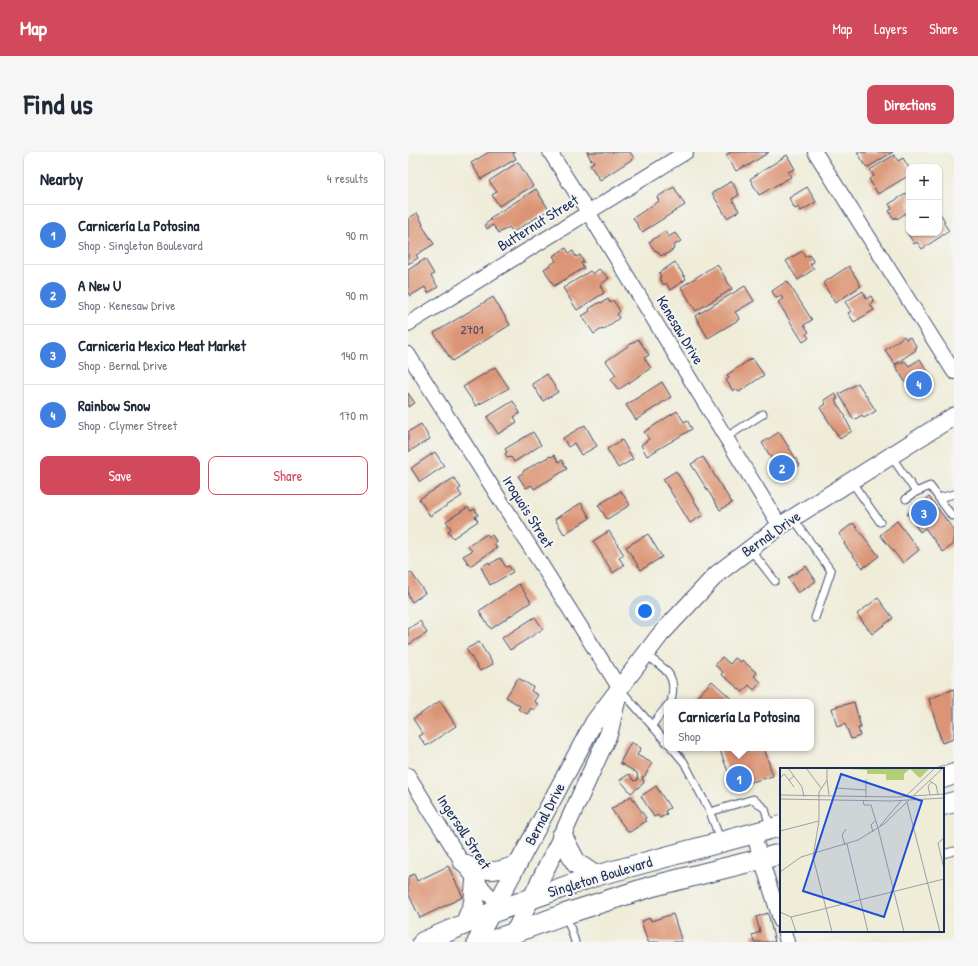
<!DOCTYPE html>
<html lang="en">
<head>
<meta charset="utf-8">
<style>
	body { margin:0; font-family:"Patrick Hand",sans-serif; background:#f6f6f7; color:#1f2937 }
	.controls { position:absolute; right:12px; top:12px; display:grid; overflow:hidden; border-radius:8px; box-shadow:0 1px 3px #0004 }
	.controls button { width:36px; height:36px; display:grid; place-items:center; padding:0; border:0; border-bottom:1px solid #e0e1e3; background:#fff; color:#1f2937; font:20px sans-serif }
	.you { position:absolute; left:237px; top:459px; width:14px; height:14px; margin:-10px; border:3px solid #fff; border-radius:50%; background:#1a73e8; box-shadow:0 0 0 6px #1a73e833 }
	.badge { display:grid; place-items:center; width:26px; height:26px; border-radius:50%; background:#d1495b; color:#fff; font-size:13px; font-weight:700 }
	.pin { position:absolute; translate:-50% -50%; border:2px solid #fff; box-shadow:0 1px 4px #0006 }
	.popup { position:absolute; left:256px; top:547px; width:150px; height:52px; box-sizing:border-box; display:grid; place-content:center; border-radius:8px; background:#fff; filter:drop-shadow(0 1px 3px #0005); font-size:13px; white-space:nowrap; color:#747a83 }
	.popup b { font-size:15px; color:#1f2937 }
	.popup::after { content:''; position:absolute; left:50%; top:100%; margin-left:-8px; border:8px solid transparent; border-top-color:#fff }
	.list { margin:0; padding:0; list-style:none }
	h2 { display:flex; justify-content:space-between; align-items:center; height:52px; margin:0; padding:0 16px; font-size:17px }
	h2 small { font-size:13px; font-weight:400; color:#747a83 }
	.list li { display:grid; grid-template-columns:26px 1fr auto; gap:12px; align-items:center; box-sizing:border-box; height:60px; padding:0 16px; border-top:1px solid #e0e1e3 }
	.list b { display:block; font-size:15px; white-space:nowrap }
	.list p { margin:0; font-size:13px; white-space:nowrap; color:#747a83 }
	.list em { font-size:13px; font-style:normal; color:#747a83 }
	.actions { display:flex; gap:8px; padding:12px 16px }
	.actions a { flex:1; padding:9px 0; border:1px solid #d1495b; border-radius:8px; text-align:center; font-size:14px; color:#d1495b }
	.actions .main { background:#d1495b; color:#fff }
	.map { position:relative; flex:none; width:546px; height:790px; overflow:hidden; border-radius:8px }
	header { display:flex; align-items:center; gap:24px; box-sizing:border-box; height:56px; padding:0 20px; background:#d1495b; color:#fff }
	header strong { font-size:19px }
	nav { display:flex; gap:22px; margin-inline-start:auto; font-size:14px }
	.intro { display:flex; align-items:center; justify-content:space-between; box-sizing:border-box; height:96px; padding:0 24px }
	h1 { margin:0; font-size:28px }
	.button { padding:10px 18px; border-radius:8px; background:#d1495b; color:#fff; font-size:14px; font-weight:700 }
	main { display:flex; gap:24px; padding:0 24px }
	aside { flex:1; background:#fff; border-radius:8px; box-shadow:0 1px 3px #0004 }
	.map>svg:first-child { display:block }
</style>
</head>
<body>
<header>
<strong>Map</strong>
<nav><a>Map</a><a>Layers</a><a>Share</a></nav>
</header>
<div class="intro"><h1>Find us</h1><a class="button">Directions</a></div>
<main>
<aside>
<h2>Nearby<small>4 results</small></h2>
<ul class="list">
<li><span class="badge" style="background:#3f7fe0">1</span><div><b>Carnicería La Potosina</b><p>Shop · Singleton Boulevard</p></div><em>90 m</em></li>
<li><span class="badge" style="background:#3f7fe0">2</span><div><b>A New U</b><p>Shop · Kenesaw Drive</p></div><em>90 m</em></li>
<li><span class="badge" style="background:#3f7fe0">3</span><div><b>Carniceria Mexico Meat Market</b><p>Shop · Bernal Drive</p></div><em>140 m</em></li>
<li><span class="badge" style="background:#3f7fe0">4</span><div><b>Rainbow Snow</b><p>Shop · Clymer Street</p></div><em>170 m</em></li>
</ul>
<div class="actions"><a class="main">Save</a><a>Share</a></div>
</aside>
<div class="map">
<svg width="546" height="790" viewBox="0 0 546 790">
	<rect width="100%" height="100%" fill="#f6f6f2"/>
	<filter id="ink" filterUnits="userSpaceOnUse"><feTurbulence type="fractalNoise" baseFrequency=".025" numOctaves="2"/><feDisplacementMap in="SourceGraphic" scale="8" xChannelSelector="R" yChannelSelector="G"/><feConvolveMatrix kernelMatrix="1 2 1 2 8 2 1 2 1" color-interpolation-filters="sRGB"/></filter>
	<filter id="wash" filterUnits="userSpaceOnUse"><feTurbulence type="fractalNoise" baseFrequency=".012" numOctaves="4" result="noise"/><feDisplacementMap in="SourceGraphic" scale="16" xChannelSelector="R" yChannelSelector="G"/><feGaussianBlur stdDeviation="0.9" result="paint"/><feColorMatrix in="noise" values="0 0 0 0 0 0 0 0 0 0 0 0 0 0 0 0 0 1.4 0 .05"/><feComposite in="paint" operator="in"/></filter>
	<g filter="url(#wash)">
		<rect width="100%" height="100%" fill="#efecd8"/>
		<g id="blocks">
			<g fill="#db9474">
				<path d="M 81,0 L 107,0 L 105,1 L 108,7 L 73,27 L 63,11 Z"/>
				<path d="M 179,0 L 222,0 L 226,6 L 192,28 L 182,13 L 186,10 L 184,7 L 183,8 Z"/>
				<path d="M 323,0 L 361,0 L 338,15 L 337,14 L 328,19 L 318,3 Z"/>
				<path d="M 449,0 L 485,0 L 459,16 Z"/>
				<path d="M 379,3 L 387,17 L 380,20 L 383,25 L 351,43 L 342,27 Z"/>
				<path d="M 486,3 L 490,9 L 495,6 L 501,16 L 501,21 L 499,23 L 500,24 L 470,42 L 461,27 L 466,24 L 462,18 Z"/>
				<path d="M 110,10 L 125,34 L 91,54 L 84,43 L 89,40 L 81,29 Z"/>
				<path d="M 324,29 L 331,43 L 324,47 L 331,59 L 319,66 L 304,41 Z"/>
				<path d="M 266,35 L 277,53 L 234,80 L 225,66 L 251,49 L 249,45 Z"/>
				<path d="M 399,35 L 408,50 L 393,59 L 391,55 L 387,57 L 381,46 Z"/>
				<path d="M 128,37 L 141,58 L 105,80 L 101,75 L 91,81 L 85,73 L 79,77 L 77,72 L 83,68 L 82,66 Z"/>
				<path d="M 501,40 L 501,59 L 489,67 L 488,65 L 486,67 L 481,59 L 484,57 L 481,52 Z"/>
				<path d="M 531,60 L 537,69 L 535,70 L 541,79 L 514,97 L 509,90 L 506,92 L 499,80 L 501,79 L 501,81 L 531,81 Z"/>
				<path d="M 9,61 L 15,72 L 14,73 L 26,92 L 8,103 L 10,106 L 0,112 L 0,67 Z"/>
				<path d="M 257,79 L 260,85 L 267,81 L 273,89 L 265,94 L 266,97 L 257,103 L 256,102 L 253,104 L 248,98 L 247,99 L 241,90 Z"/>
				<path d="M 158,96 L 161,101 L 165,99 L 168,105 L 172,103 L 176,110 L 173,111 L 176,116 L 146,134 L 136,117 L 148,109 L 145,104 Z"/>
				<path d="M 394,99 L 397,105 L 401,103 L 406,110 L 402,112 L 406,117 L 390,128 L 378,109 Z"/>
				<path d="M 17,107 L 26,122 L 23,124 L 30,135 L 20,141 L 17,135 L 2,144 L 0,140 L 0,118 Z"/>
				<path d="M 267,110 L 278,127 L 262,138 L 258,131 L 256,133 L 251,126 L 253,125 L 251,121 Z"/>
				<path d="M 309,112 L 324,137 L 288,159 L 273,135 Z"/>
				<path d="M 441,114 L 453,134 L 427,151 L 415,131 Z"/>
				<path d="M 191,117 L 201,126 L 192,133 L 196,141 L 169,158 L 155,136 L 182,119 L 185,122 Z"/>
				<path d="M 379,129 L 404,168 L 396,173 L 401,180 L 398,182 L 401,186 L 395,190 L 370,150 L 375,147 L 373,144 L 368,146 L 364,139 Z"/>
				<path d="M 337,134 L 346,149 L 327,160 L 332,167 L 300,186 L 287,164 Z"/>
				<path d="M 455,139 L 459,147 L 463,144 L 466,150 L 462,152 L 466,158 L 446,170 L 440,161 L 443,159 L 437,150 Z"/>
				<path d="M 85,145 L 102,173 L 44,209 L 26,181 Z"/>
				<path d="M 200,147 L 202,151 L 205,148 L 212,159 L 209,162 L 211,166 L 195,178 L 194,177 L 186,182 L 174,164 L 182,159 L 181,157 L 192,150 L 193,151 Z"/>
				<path d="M 496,184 L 498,187 L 502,185 L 509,195 L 507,196 L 508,198 L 487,212 L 477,198 Z"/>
				<path d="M 230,187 L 241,203 L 236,206 L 243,216 L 210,238 L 203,227 L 208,223 L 198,209 Z"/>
				<path d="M 344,206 L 356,223 L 331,240 L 328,237 L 325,239 L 318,228 L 321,226 L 319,223 Z"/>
				<path d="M 512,207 L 526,230 L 505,243 L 487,213 L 497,209 L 501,214 Z"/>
				<path d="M 87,215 L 101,236 L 68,254 L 55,235 Z"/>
				<path d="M 139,222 L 150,240 L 135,249 L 124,232 Z"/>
				<path d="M 254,230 L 263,245 L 228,268 L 218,253 Z"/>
				<path d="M 450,231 L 468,259 L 456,266 L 454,263 L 446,268 L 431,242 Z"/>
				<path d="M 0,241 L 7,251 L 0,255 Z"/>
				<path d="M 427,241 L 430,247 L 427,248 L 438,265 L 437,266 L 444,279 L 432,287 L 412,256 L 418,252 L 416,248 Z"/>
				<path d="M 105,249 L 112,261 L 106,265 L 109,270 L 90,282 L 79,265 Z"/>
				<path d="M 269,259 L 276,270 L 279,268 L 284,277 L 239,304 L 233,293 L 241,287 L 236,280 Z"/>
				<path d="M 13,272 L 22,287 L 0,300 L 0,280 Z"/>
				<path d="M 177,273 L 189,294 L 173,303 L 166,291 L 160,295 L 155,286 Z"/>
				<path d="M 125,280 L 133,293 L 106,310 L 103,305 L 100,306 L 97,302 L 99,300 L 97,297 Z"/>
				<path d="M 371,280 L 392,313 L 375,324 L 354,291 Z"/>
				<path d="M 214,288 L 225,307 L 210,316 L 199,297 Z"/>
				<path d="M 27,300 L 36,314 L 12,330 L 3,316 Z"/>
				<path d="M 146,303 L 151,310 L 154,308 L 159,317 L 126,337 L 124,333 L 118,336 L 110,324 L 116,320 L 115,319 L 142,304 L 143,305 Z"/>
				<path d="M 295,305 L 324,351 L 312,358 L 283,312 Z"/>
				<path d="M 268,319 L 295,363 L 282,371 L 255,327 Z"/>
				<path d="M 46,326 L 53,336 L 50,338 L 54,344 L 22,364 L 11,347 Z"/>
				<path d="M 213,339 L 222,353 L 199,367 L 190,353 Z"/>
				<path d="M 521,345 L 546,378 L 546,392 L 535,400 L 517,376 L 512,380 L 499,362 Z"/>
				<path d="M 173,351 L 182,366 L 156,382 L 147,367 Z"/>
				<path d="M 60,355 L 63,359 L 67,357 L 70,363 L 67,365 L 70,369 L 45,386 L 40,379 L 43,377 L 38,369 Z"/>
				<path d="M 489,369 L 511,398 L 495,411 L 472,383 Z"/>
				<path d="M 445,371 L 471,404 L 455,416 L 436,392 L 437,391 L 431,382 Z"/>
				<path d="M 201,379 L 216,403 L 211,406 L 216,413 L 205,421 L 185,389 Z"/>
				<path d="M 79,382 L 81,385 L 84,383 L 88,389 L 86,391 L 89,396 L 62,414 L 55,404 L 64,399 L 60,394 Z"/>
				<path d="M 240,382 L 254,405 L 233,418 L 218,395 Z"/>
				<path d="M 92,406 L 98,415 L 101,414 L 105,420 L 82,433 L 73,415 L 81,410 L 82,412 Z"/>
				<path d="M 398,414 L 408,429 L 390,441 L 380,426 Z"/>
				<path d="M 3,420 L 17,441 L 4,450 L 0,443 L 0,422 Z"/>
				<path d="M 111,432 L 123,450 L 83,477 L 71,459 Z"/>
				<path d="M 470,446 L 485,466 L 464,482 L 449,462 Z"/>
				<path d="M 127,465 L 135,477 L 102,498 L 94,486 Z"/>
				<path d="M 12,469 L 19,481 L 0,493 L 0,477 Z"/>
				<path d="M 71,490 L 85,512 L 72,519 L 58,497 Z"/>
				<path d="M 314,505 L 322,512 L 327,506 L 333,510 L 334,508 L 349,521 L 346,524 L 353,530 L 346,538 L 341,533 L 335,540 L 313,522 L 315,520 L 307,513 Z"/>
				<path d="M 110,526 L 125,535 L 123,539 L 130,543 L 126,549 L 130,552 L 126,558 L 123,556 L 119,562 L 110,557 L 112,554 L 98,545 Z"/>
				<path d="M 304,529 L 327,550 L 284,550 Z"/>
				<path d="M 546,537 L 546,587 L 534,591 L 521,547 Z"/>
				<path d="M 32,549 L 48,574 L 18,594 L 11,584 L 15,582 L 5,567 Z"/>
				<path d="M 446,550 L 453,576 L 450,576 L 452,584 L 443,587 L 437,572 L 429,575 L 424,556 Z"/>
				<path d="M 223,590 L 233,596 L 229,603 L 244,611 L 237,624 L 234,625 L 236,631 L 223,641 L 212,628 L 221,622 L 226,629 L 230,628 L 229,621 L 212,611 Z"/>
				<path d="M 311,596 L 356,596 L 365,624 L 326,635 Z"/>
				<path d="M 248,634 L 262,656 L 257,659 L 259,662 L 252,666 L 250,663 L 246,665 L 233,644 Z"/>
				<path d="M 223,644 L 238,666 L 236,667 L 238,669 L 222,680 L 220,680 L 203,657 Z"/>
				<path d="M 40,714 L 55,745 L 12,766 L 0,741 L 0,725 L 6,722 L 9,729 Z"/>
				<path d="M 360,761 L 367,790 L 346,790 L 344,783 L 352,780 L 348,765 Z"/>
				<path d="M 265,762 L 274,790 L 240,790 L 234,772 L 235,771 L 234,769 L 242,766 L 243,769 Z"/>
			</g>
		</g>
	</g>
	<g filter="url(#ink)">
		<use href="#blocks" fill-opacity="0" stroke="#3b4b70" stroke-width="1"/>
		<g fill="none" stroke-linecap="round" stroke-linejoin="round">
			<g stroke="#3b4b70" stroke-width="9">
				<g id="service">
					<path d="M 317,286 L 355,262"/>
					<path d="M 483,304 L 508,340"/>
					<path d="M 443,329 L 472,370"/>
					<path d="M 531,346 L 546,342"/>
					<path d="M 498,347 L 508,340 L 522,334 L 544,364"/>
					<path d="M 385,366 L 423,419 L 407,466"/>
					<path d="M 342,397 L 367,429"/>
					<path d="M 238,503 C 257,517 270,522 263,550"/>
					<path d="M 213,538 L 259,591"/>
					<path d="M 244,573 L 259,554"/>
					<path d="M 264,596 L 276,610 L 302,660 L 345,647 L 357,657 L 362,675"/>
					<path d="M 302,660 L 313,690"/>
					<path d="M 535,702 L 546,699"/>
					<path d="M 158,762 L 167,790"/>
				</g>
			</g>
			<g stroke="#3b4b70" stroke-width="16">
				<g id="minor">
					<path d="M 142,0 L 180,60 L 372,374"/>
					<path d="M 407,0 L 546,220"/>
					<path d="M 0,172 L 278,0"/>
					<path d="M 0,202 L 212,537"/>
					<path d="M 0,623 L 54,710 L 68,729 L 89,751"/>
					<path d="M 345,681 L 373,770"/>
					<path d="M 376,779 L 379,790"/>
				</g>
			</g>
			<g stroke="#3b4b70" stroke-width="19">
				<g id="tertiary">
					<path d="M 54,710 C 77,722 88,721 111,711"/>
					<path d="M 103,787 L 154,684 L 201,581 L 210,543"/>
					<path d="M 68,790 L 186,570 L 252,483 L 309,422 L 372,374 L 546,264"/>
				</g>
			</g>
			<g stroke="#3b4b70" stroke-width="22">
				<g id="secondary">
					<path d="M 535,626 L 546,622"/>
					<path d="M 535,653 L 546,650"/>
					<path d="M 154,684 L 168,711 L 187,724"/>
					<path d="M 58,771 L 66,751 L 68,729"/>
					<path d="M 15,790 L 83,761 L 187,724 L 373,674"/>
					<path d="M 81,790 L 157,762 L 245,734 L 373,702"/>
				</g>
			</g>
			<use href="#service" stroke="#fff" stroke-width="7"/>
			<use href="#minor" stroke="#fff" stroke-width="14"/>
			<use href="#tertiary" stroke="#fff" stroke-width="17"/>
			<use href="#secondary" stroke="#fff" stroke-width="20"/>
		</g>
	</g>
	<g text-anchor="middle" stroke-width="4" stroke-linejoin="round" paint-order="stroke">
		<g font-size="13" fill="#4b4864">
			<text x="64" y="182">2701</text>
		</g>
		<g font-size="15" fill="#1b2f5e" stroke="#f6f6f2">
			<text transform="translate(130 71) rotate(-32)" y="5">Butternut Street</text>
			<text transform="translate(272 178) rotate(59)" y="5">Kenesaw Drive</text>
			<text transform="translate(120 360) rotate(58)" y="5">Iroquois Street</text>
			<text transform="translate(363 382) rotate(-35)" y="5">Bernal Drive</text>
			<text transform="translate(137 662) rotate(-62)" y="5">Bernal Drive</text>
			<text transform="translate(56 680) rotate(57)" y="5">Ingersoll Street</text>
			<text transform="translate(192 725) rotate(-17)" y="5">Singleton Boulevard</text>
		</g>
	</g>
	<g transform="translate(372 616)">
		<rect width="164" height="164" fill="#efecd8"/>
		<path d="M 50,0 L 150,0 L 140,10 L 130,1 L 124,6 L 124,12 L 106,12 L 106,6 L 87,6 L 87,2 Z" fill="#b3ce74"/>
		<path fill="none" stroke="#9aa0a7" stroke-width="1" d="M 8,0 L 22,19 L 24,29M 26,0 L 41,20M 47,0 L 47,12 L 39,24 L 39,53 L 33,89 L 52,164M 14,8 L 9,12 L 14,19M 0,10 L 4,6 L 9,12M 47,12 L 49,27M 150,13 L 156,17 L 158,26M 55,20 L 86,22M 0,27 L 117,29 L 164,26M 150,27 L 148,18 L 152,14M 126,28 L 155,0M 133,28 L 163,0M 86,30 L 86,11M 0,31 L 111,33 L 164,30M 83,32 L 84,37 L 91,37 L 98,60 L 124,164M 127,34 L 160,164M 100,58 L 121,33M 0,63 L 39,53M 93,64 L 91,57 L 95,53M 164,70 L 158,75 L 164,101M 67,76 L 88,164M 65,77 L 62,67 L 66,61M 0,104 L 21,89 L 78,72 L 104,56 L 129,32M 0,144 L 11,149 L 16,164M 11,149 L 164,111"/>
		<path fill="#1d4ed8" fill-opacity="0.15" stroke="#1d4ed8" stroke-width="2" d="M 61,6 L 142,33 L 104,149 L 23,123 Z"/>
		<rect width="164" height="164" fill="none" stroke="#1b2f5e" stroke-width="2"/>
	</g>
</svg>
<div class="controls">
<button>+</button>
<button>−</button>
</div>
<div class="you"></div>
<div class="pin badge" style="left:331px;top:627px;background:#3f7fe0">1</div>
<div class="popup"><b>Carnicería La Potosina</b>Shop</div>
<div class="pin badge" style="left:374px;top:316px;background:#3f7fe0">2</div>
<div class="pin badge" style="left:516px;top:361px;background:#3f7fe0">3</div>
<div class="pin badge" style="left:511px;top:232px;background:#3f7fe0">4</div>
</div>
</main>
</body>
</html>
